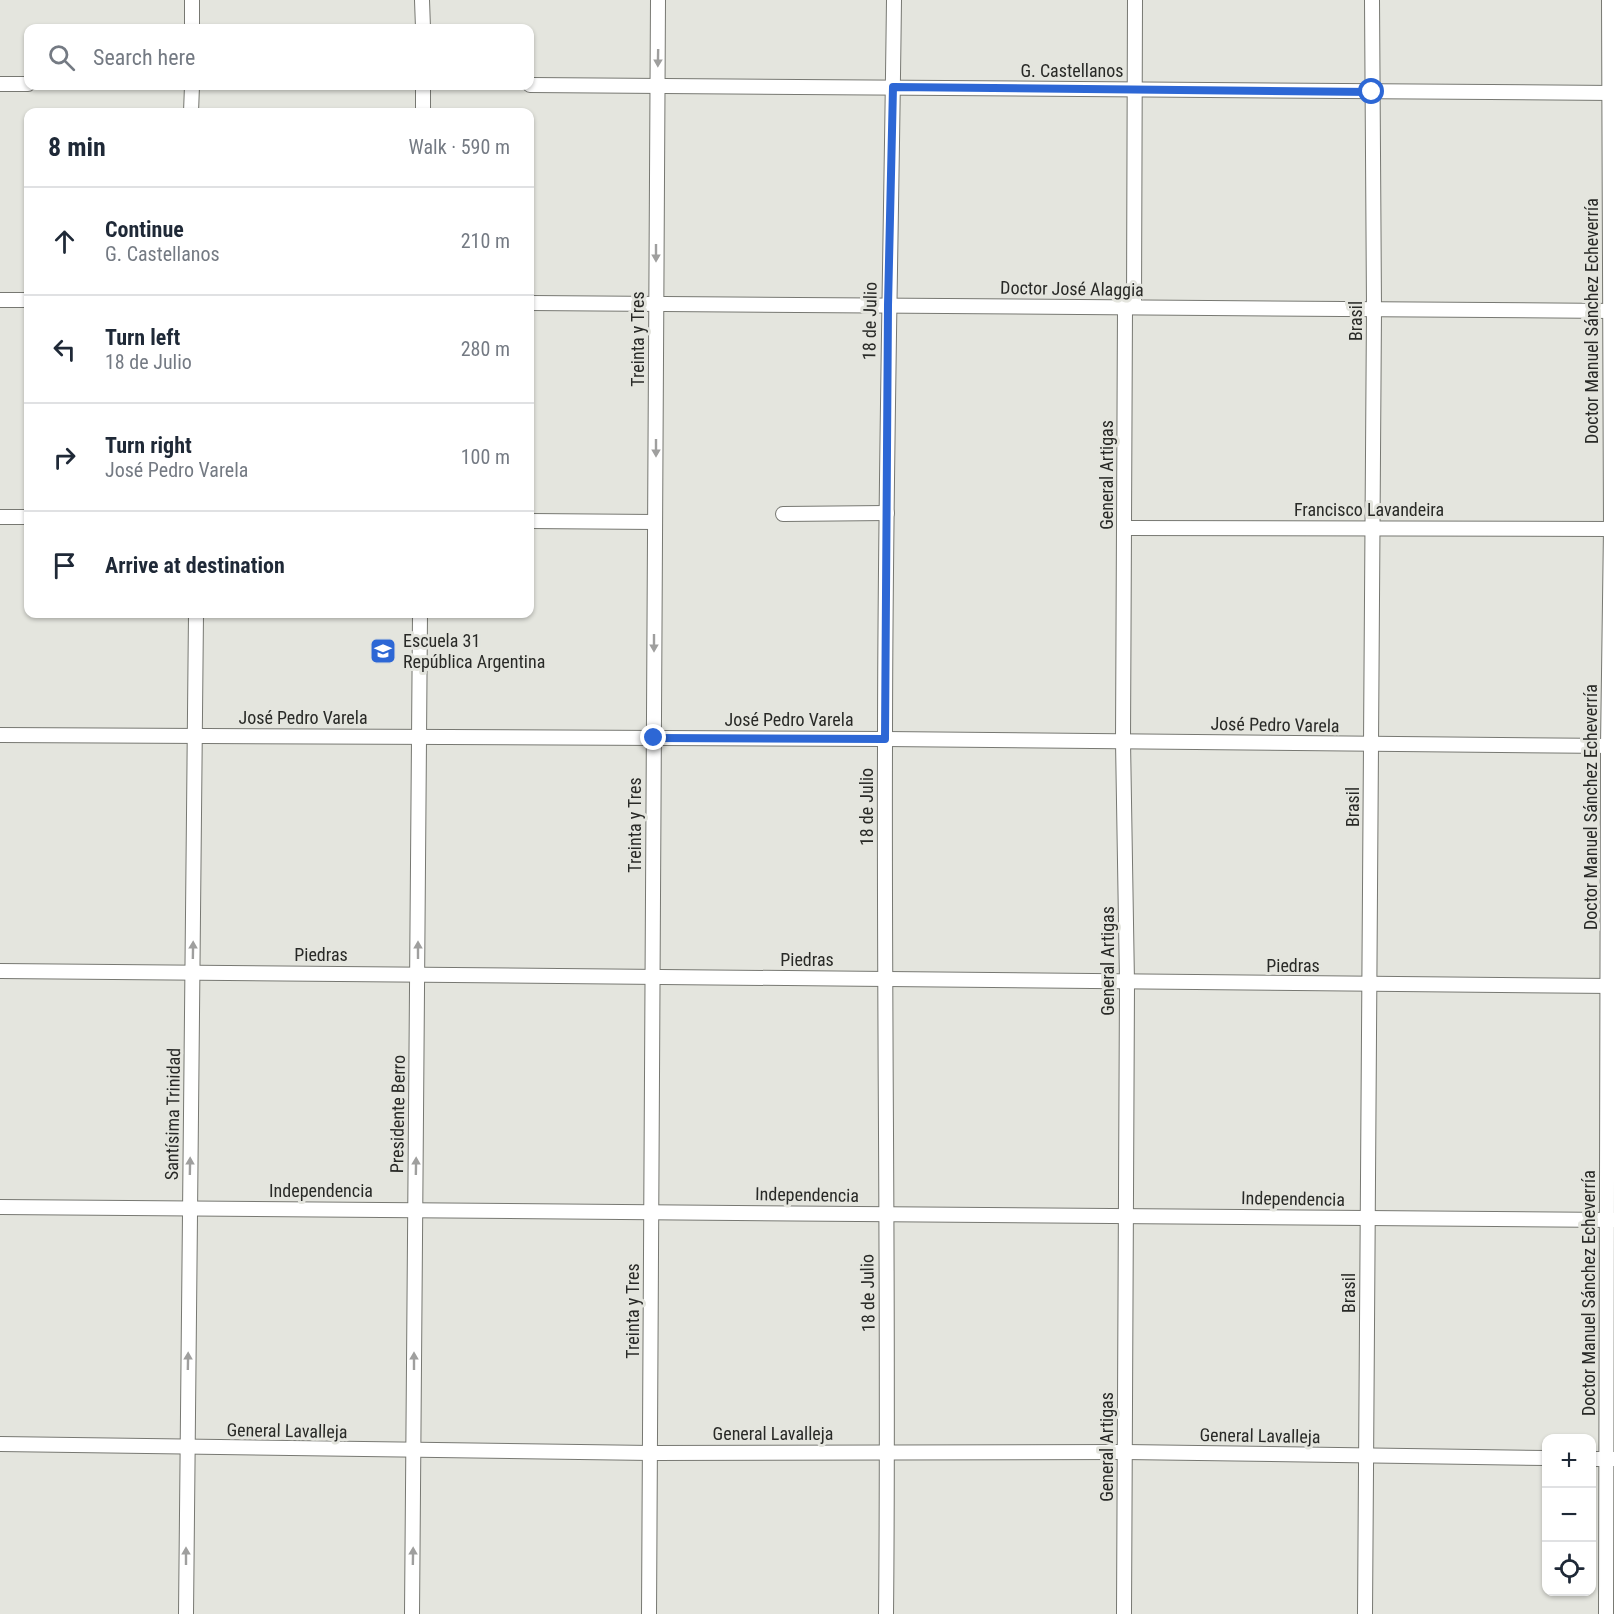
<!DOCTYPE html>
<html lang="en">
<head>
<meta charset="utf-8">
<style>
	body { margin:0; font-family:"Roboto Condensed",sans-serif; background:#f6f6f7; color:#1f2937 }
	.controls { position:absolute; right:18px; bottom:18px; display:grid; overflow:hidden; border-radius:12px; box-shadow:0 2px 4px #0004 }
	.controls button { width:54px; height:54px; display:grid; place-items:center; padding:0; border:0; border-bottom:2px solid #e0e1e3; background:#fff; color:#1f2937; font:30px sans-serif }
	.stop { position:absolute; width:18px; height:18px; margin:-14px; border:4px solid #2d67d5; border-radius:50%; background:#fff }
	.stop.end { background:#2d67d5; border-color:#fff; box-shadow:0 2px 6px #0008 }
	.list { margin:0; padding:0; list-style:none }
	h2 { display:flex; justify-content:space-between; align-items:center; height:78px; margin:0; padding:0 24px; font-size:26px }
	h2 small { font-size:20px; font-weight:400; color:#747a83 }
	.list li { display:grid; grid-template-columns:39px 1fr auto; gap:18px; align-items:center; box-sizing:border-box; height:108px; padding:0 24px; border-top:2px solid #e0e1e3 }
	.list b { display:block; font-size:22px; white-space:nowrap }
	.list p { margin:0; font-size:20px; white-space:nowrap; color:#747a83 }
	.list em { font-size:20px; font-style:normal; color:#747a83 }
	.icon { flex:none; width:33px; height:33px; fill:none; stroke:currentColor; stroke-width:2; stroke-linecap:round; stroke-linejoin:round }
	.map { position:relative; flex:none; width:1614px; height:1614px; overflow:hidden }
	.search { position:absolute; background:#fff; box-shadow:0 2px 4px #0004; left:24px; top:24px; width:510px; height:66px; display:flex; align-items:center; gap:15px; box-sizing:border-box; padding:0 21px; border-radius:12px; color:#747a83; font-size:22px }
	.panel { position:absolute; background:#fff; box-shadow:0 2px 4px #0004; left:24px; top:108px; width:510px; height:510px; border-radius:12px }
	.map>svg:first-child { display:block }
</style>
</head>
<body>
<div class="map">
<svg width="1614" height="1614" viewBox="0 0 1614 1614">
	<rect width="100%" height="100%" fill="#e4e5de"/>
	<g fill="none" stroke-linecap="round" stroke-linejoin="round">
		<g stroke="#777872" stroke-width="16">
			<g id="street">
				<path d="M 422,0 L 423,28"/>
				<path d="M 192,28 L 192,0"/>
				<path d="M 0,84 L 28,84"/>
				<path d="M 530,85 L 1614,93"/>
				<path d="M 191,112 L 192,86"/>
				<path d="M 423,112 L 423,86"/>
				<path d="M 0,300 L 28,300"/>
				<path d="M 530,303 L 1614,311"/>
				<path d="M 1134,307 L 1135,0"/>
				<path d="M 783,514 L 887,513"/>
				<path d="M 0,517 L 28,517"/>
				<path d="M 530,521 L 655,522"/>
				<path d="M 1125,528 L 1614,529"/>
				<path d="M 0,735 L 885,739 L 1614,746"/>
				<path d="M 0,971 C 538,973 1076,983 1614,986"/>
				<path d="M 0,1207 L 1614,1220"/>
				<path d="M 0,1444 L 651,1453 L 1125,1452 L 1546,1458"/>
				<path d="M 1592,1459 L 1614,1459"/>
				<path d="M 186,1614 L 196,614"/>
				<path d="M 412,1614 L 420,614"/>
				<path d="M 649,1614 L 658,0"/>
				<path d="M 886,1614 C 889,1325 884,1035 885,746 C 885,497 891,249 894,0"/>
				<path d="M 1124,1614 L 1127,983 L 1123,741 L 1125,307"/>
				<path d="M 1365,1614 L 1374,309 L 1372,0"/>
				<path d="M 1606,1614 L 1608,746 L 1611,529 L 1609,0"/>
			</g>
		</g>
		<use href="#street" stroke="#fff" stroke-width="14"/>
	</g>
	<defs><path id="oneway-solid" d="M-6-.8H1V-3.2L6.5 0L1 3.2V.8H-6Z" transform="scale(1.5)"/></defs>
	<g fill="#9f9f9e">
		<use href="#oneway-solid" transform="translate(658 58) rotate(91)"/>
		<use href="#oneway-solid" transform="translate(656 253) rotate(90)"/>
		<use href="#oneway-solid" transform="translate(656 448) rotate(90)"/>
		<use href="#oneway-solid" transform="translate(654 643) rotate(90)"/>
		<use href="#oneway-solid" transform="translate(193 950) rotate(-89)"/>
		<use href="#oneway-solid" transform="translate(418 950) rotate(-90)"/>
		<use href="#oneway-solid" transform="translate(190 1166) rotate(-89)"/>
		<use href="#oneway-solid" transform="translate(416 1166) rotate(-89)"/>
		<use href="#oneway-solid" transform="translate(188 1361) rotate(-89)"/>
		<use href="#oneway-solid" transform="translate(414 1361) rotate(-90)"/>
		<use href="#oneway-solid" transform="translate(186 1556) rotate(-90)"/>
		<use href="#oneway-solid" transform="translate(413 1556) rotate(-89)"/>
	</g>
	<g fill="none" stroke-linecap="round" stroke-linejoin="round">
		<path stroke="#2d67d5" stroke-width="8" d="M 654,738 L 885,739 L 888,305 L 893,87 L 1372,92"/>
	</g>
	<defs>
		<g id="school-square" transform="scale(1.35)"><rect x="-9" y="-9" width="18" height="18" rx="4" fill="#2d67d5" stroke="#e4e5de"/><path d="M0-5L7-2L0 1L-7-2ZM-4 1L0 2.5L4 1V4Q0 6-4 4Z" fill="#fff"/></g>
	</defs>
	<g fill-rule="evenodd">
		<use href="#school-square" x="383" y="651"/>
	</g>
	<g text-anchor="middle" stroke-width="6" stroke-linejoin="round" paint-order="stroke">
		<g font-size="18" fill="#292a27" stroke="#e4e5de">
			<text x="1072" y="77">G. Castellanos</text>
			<text transform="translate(1072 289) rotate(1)" y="6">Doctor José Alaggia</text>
			<text transform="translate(870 321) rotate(-89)" y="6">18 de Julio</text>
			<text transform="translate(1356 321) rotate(-90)" y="6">Brasil</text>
			<text transform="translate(1592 321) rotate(-90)" y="6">Doctor Manuel Sánchez Echeverría</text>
			<text transform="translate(638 339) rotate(-90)" y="6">Treinta y Tres</text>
			<text transform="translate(1107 475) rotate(-90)" y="6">General Artigas</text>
			<text x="1369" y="516">Francisco Lavandeira</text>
			<text x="303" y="724">José Pedro Varela</text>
			<text x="789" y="726">José Pedro Varela</text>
			<text transform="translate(1275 725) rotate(1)" y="6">José Pedro Varela</text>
			<text transform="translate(867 807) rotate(-90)" y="6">18 de Julio</text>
			<text transform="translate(1353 807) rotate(-90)" y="6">Brasil</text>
			<text transform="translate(1591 807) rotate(-90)" y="6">Doctor Manuel Sánchez Echeverría</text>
			<text transform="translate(635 825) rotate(-90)" y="6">Treinta y Tres</text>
			<text x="321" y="961">Piedras</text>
			<text x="807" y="966">Piedras</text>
			<text transform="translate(1108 961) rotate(-90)" y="6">General Artigas</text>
			<text x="1293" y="972">Piedras</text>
			<text transform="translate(173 1114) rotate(-89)" y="6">Santísima Trinidad</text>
			<text transform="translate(398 1114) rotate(-89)" y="6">Presidente Berro</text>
			<text x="321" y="1197">Independencia</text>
			<text transform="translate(807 1195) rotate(1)" y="6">Independencia</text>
			<text transform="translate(1293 1199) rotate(1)" y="6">Independencia</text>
			<text transform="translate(868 1293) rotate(-91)" y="6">18 de Julio</text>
			<text transform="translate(1349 1293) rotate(-90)" y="6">Brasil</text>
			<text transform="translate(1589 1293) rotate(-90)" y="6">Doctor Manuel Sánchez Echeverría</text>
			<text transform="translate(633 1311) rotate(-90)" y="6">Treinta y Tres</text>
			<text transform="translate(287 1431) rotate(1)" y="6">General Lavalleja</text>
			<text x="773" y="1440">General Lavalleja</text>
			<text transform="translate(1260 1436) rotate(1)" y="6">General Lavalleja</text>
			<text transform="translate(1107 1447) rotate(-90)" y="6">General Artigas</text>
		</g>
		<g font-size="18" fill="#292a27" stroke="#e4e5de" text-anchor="start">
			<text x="403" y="647">Escuela 31<tspan x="403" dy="21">República Argentina</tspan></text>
		</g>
	</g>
</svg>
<div class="controls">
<button>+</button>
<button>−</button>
<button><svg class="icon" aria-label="locate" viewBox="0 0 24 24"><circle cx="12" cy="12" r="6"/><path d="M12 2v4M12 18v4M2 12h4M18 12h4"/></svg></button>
</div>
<div class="stop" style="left:1372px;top:92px"></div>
<div class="stop end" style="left:654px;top:738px"></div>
<div class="search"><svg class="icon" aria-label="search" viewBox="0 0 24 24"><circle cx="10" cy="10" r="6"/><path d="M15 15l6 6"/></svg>Search here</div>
<section class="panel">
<h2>8 min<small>Walk · 590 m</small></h2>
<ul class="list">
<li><svg class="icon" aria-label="ahead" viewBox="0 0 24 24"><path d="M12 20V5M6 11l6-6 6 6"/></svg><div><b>Continue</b><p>G. Castellanos</p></div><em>210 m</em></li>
<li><svg class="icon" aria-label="left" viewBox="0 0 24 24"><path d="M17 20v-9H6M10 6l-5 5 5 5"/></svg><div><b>Turn left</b><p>18 de Julio</p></div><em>280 m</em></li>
<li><svg class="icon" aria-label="right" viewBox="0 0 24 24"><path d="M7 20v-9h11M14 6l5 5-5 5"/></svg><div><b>Turn right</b><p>José Pedro Varela</p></div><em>100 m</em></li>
<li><svg class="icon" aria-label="arrive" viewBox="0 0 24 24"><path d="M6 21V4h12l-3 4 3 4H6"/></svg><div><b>Arrive at destination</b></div></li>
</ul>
</section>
</div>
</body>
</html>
